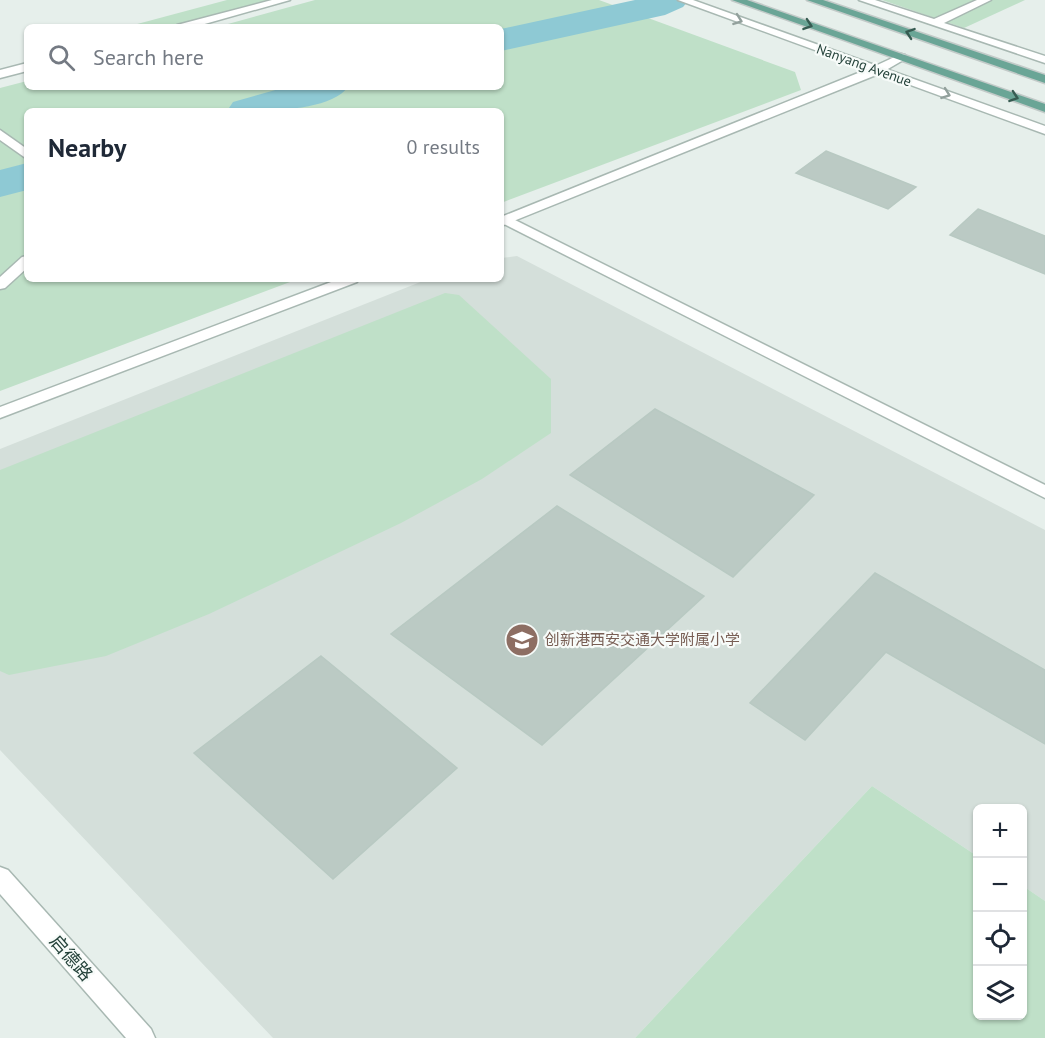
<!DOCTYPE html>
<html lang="en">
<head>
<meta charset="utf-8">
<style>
	body { margin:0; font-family:"PT Sans","Noto Sans SC",sans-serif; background:#f6f6f7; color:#1f2937 }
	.controls { position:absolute; right:18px; bottom:18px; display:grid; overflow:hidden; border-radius:9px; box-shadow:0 2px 4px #0004 }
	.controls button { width:54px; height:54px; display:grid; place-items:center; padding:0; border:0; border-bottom:2px solid #e0e1e3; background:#fff; color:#1f2937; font:30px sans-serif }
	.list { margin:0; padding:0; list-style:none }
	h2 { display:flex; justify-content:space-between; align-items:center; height:78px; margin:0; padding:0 24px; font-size:26px }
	h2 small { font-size:20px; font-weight:400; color:#747a83 }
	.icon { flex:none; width:33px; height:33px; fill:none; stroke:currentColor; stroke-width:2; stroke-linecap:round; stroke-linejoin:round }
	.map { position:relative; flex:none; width:1045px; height:1038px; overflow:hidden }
	.search { position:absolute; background:#fff; box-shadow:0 2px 4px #0004; left:24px; top:24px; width:480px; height:66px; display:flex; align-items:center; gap:15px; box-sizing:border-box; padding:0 21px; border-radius:9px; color:#747a83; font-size:22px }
	.panel { position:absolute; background:#fff; box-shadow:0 2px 4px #0004; left:24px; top:108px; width:480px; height:174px; border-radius:9px }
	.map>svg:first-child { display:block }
</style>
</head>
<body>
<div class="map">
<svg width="1045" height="1038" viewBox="0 0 1045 1038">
	<rect width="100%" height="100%" fill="#e6efeb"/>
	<path fill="#d4dfda" d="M 517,256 L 1045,530 L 1045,901 L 1023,886 L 1022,808 L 978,808 L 977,856 L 872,786 L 635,1038 L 273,1038 L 0,750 L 0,449 L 428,279 L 501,279 L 501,258 Z"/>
	<g fill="#bfe0c8">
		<path d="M 227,0 L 269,0 L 185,27 L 126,27 Z"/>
		<path d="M 315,0 L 599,0 L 795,72 L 801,90 L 501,203 L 501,111 L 27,111 L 27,279 L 298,279 L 0,391 L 0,88 L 27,81 L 27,87 L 501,87 L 501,27 L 217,27 Z"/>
		<path d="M 882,0 L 1025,0 L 964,28 Z"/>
		<path d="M 445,293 L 459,295 L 551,379 L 551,433 L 482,479 L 401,523 L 209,614 L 106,656 L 9,675 L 0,671 L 0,470 Z"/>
		<path d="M 872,786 L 977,856 L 978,1016 L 1022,1016 L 1023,886 L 1045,901 L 1045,1038 L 635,1038 Z"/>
	</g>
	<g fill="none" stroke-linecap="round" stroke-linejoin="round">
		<g fill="#8ec9d4" fill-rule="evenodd">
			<path d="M 635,0 L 689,0 L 683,7 L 665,15 L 501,51 L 501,29 Z"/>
			<path d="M 286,87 L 348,87 C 329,113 257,111 227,111 L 233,102 Z"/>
			<path d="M 27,163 L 27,190 L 0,197 L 0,170 Z"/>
		</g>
	</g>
	<g fill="#bbcac4" stroke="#b8c9c2" stroke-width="1.5">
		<path d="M 826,151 L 916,187 L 888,209 L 796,173 Z"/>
		<path d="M 978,209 L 1045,236 L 1045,274 L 950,235 Z"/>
		<path d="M 655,409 L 814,495 L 733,577 L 570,475 Z"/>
		<path d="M 557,506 L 704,596 L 542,745 L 391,634 Z"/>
		<path d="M 875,573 L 1045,670 L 1045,744 L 886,652 L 805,740 L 750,703 Z"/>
		<path d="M 321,656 L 457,768 L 333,879 L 194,753 Z"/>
	</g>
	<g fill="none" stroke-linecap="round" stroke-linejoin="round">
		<g stroke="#a8b8b2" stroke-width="3">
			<g id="service">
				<path d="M 272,0 L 290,0 L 194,27 L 175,27 L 177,25 Z"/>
				<path d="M 27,63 L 27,71 L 0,78 L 0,70 Z"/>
				<path d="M 0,130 L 27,149 L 27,159 L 0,140 Z"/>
				<path d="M 27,256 L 27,268 L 5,288 L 0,289 L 0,277 L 22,257 Z"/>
			</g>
		</g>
		<g stroke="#a8b8b2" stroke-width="3">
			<g id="minor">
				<path d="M 678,0 L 693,0 L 1045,126 L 1045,134 Z"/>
				<path d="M 859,0 L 875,0 L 934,19 L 977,0 L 991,0 L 944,23 L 1045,56 L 1045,63 Z"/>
				<path d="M 507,216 L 1045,485 L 1045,498 L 502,223 L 502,217 Z"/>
			</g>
		</g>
		<g stroke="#a8b8b2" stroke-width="3">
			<g id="tertiary">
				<path d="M 901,54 L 905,55 L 905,59 L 881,73 L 501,226 L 501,217 L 873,67 Z"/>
				<path d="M 339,279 L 359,279 L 357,282 L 0,418 L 0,407 Z"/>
				<path d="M 0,867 L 8,870 L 151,1029 L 155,1038 L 126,1038 L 0,894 Z"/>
			</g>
		</g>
		<g stroke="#c2cac8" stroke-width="3">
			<g id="primary">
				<path d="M 732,0 L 747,0 L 1045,104 L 1045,112 Z"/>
				<path d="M 807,0 L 823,0 L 1045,75 L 1045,83 Z"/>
			</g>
		</g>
		<use href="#service" fill="#fff" fill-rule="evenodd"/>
		<use href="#minor" fill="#fff" fill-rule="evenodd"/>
		<use href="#tertiary" fill="#fff" fill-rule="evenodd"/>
		<use href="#primary" fill="#6aa596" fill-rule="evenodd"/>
	</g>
	<defs><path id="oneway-chevron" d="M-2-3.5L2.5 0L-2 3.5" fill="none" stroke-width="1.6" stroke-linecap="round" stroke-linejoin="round" transform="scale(1.5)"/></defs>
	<g stroke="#92a09c">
		<use href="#oneway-chevron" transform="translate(738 20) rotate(20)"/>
		<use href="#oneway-chevron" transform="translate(946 94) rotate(20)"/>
	</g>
	<g stroke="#365b51">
		<use href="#oneway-chevron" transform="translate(808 25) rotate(19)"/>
		<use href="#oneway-chevron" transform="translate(910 33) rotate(-161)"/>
		<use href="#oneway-chevron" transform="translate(1014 97) rotate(19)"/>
	</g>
	<defs>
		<g id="school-disc" transform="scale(1.725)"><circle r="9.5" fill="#8d6e63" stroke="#f7fbf9"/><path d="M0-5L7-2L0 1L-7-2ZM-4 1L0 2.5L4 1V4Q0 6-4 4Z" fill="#fff"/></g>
	</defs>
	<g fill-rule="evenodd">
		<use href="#school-disc" x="522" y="640"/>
	</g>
	<g text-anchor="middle" stroke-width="4.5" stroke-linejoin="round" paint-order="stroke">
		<g font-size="14" fill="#24423a" stroke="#f7fbf9">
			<text transform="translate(864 65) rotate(20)" y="5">Nanyang Avenue</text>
		</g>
		<g font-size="15" fill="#785e54" stroke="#f7fbf9" text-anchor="start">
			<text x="545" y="645">创新港西安交通大学附属小学</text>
		</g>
		<g font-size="18" fill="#24423a" stroke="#f7fbf9">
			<text transform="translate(71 958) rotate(49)" y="6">启德路</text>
		</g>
	</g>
</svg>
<div class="controls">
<button>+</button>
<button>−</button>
<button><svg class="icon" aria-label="locate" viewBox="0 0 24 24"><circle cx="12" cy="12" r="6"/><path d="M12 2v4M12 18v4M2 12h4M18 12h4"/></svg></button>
<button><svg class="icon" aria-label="layers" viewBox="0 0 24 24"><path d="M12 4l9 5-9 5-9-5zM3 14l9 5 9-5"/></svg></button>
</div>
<div class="search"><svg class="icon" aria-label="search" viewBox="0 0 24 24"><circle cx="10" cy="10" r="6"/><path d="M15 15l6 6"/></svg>Search here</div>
<section class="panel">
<h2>Nearby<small>0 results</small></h2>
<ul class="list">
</ul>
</section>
</div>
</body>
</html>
